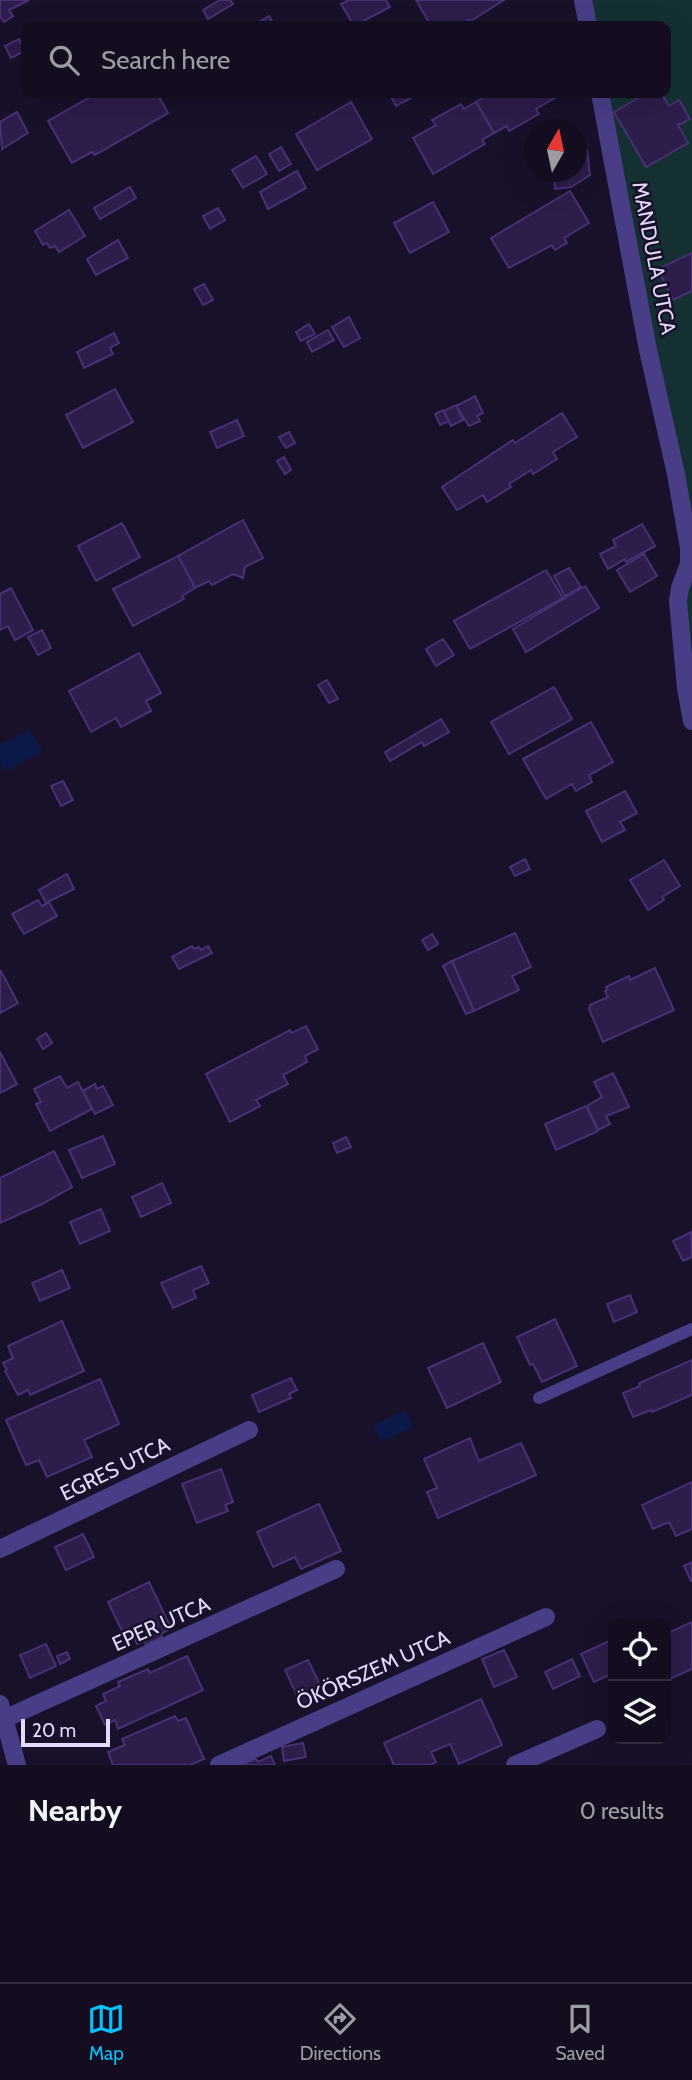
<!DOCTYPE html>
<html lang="en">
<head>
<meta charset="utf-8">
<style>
	body { margin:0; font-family:Cabin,sans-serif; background:#201b2c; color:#f1f3f6 }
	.controls { position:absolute; right:21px; bottom:21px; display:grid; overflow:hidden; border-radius:14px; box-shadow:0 7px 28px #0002 }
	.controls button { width:63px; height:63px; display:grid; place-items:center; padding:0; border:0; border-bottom:2px solid #322d3d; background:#130d1f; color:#f1f3f6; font:35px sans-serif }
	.compass { position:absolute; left:524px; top:119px; width:63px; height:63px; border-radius:50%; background:#130d1f; box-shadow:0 7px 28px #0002; rotate:9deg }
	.scale { position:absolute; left:21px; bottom:18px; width:89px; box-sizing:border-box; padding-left:7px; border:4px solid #e3dafe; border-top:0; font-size:19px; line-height:24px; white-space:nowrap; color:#e3dafe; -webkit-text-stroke:5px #191129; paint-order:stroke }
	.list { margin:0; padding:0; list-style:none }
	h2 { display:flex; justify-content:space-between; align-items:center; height:91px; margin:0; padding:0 28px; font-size:30px }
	h2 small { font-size:23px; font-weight:400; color:#9d9ca4 }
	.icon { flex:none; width:38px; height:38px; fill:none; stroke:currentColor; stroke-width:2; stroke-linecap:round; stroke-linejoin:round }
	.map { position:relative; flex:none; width:692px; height:1765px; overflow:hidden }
	.search { position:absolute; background:#130d1f; box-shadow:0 7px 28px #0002; left:21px; right:21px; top:21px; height:77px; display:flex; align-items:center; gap:18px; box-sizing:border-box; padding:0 24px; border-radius:14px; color:#9d9ca4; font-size:26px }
	.sheet { height:217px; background:#130d1f }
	nav { display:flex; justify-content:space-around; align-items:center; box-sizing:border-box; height:98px; border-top:2px solid #322d3d; background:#130d1f; font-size:19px; color:#9d9ca4 }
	nav a { display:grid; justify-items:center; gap:4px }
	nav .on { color:#09c0fb }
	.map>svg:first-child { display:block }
</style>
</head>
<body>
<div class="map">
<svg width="692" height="1765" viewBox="0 0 692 1765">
	<rect width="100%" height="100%" fill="#191129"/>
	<path fill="#143033" d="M 583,0 L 692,0 L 692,721 L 678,601 L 689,564 L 600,93 L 666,93 L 666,26 L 588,26 Z"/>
	<g fill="#0c1948">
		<path d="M 30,729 L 43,752 L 5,772 L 0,762 L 0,745 Z"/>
		<path d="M 406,1410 L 414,1427 L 381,1442 L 373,1425 Z"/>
	</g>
	<g fill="#2d1d4a" stroke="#483076" stroke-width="2">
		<path d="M 0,0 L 29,0 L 9,10 L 13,16 L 4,22 L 0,16 Z"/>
		<path d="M 220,0 L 230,0 L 233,4 L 208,19 L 203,10 Z"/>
		<path d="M 349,0 L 386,0 L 390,7 L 354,26 L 341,4 Z"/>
		<path d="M 416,0 L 504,0 L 469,22 L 469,20 L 459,26 L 431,26 Z"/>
		<path d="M 269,16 L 275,26 L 252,26 Z"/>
		<path d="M 19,39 L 25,51 L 11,58 L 5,46 Z"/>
		<path d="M 97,93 L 157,93 L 168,113 L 95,155 L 92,152 L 72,163 L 48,121 Z"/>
		<path d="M 389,93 L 411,93 L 413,97 L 396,106 Z"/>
		<path d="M 487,93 L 556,93 L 558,96 L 536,109 L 539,114 L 509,131 L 507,126 L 494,133 L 476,102 L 488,95 Z"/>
		<path d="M 647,93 L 661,93 L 669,106 L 679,100 L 690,119 L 678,125 L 688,143 L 646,167 L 614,112 Z"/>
		<path d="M 351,102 L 372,139 L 317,170 L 296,134 Z"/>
		<path d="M 476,102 L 494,133 L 482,140 L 485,144 L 433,174 L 413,138 L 436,125 L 432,120 L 461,104 L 464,109 Z"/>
		<path d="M 17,112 L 28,133 L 2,149 L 0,122 Z"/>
		<path d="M 281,147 L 291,164 L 279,171 L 269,154 Z"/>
		<path d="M 587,150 L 590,175 L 571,187 L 555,189 L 553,172 L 576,172 L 576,152 Z"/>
		<path d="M 256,156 L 267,174 L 243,188 L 232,170 Z"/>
		<path d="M 297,171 L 306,188 L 268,209 L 260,192 Z"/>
		<path d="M 130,187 L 136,198 L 100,219 L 94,208 Z"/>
		<path d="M 570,191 L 589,223 L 564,238 L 567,243 L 555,250 L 552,245 L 509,268 L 491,238 Z"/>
		<path d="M 433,202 L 449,232 L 410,253 L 394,223 Z"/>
		<path d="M 218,208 L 225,220 L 210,229 L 203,216 Z"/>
		<path d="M 69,210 L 85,236 L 59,252 L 55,246 L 50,248 L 47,243 L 43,245 L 35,231 Z"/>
		<path d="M 118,240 L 128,258 L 96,275 L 87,259 Z"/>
		<path d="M 692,253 L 692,291 L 673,300 L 658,269 Z"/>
		<path d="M 204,284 L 213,300 L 203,305 L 194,289 Z"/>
		<path d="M 349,317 L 360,338 L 344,347 L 332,327 Z"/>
		<path d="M 309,324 L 315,334 L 301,341 L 296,332 Z"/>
		<path d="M 328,330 L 334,340 L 312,352 L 307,342 Z"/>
		<path d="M 114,333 L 119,343 L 110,348 L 113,354 L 84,368 L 77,352 Z"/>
		<path d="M 115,389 L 133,422 L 83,448 L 66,415 Z"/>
		<path d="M 475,396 L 483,413 L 477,416 L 480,421 L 469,426 L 456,406 Z"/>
		<path d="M 456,405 L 463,420 L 451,426 L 444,411 Z"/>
		<path d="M 443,410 L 449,421 L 440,425 L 435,414 Z"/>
		<path d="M 562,413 L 577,437 L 553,452 L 557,459 L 533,474 L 531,470 L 509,484 L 511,487 L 487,502 L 483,495 L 457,510 L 442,487 L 513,440 L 515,443 Z"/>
		<path d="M 237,420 L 244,436 L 217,448 L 210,432 Z"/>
		<path d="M 289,432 L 295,443 L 286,448 L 279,437 Z"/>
		<path d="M 284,457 L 291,470 L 285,474 L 277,461 Z"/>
		<path d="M 243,520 L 263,558 L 245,567 L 243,578 L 233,574 L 212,585 L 209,581 L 195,588 L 178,556 Z"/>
		<path d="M 122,523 L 140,557 L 96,581 L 78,546 Z"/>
		<path d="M 642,524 L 655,546 L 626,562 L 625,559 L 608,569 L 600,554 L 616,546 L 613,540 Z"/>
		<path d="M 644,554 L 657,576 L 630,592 L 617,570 Z"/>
		<path d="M 178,556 L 195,588 L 182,596 L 184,599 L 133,626 L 113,589 Z"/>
		<path d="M 569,568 L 581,587 L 565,596 L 554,576 Z"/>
		<path d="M 546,570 L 563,598 L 470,649 L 454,621 Z"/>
		<path d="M 585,586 L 599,608 L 526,652 L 513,629 Z"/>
		<path d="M 11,588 L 33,630 L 15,640 L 8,626 L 0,630 L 0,594 Z"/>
		<path d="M 42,630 L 51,648 L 38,655 L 28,637 Z"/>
		<path d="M 443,639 L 454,655 L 436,666 L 426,649 Z"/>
		<path d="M 139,653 L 161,693 L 146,701 L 151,711 L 121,727 L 116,718 L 91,732 L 69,691 Z"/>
		<path d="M 327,680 L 338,699 L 329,703 L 318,685 Z"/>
		<path d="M 554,687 L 572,719 L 509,754 L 491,722 Z"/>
		<path d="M 441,719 L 449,732 L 424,746 L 422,742 L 390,761 L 385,752 Z"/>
		<path d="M 591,722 L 613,762 L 589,775 L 592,782 L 576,791 L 572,784 L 546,799 L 523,759 Z"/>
		<path d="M 63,781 L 73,800 L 61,806 L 51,786 Z"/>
		<path d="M 625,791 L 637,813 L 620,822 L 625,830 L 602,842 L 586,811 Z"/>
		<path d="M 525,859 L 530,869 L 515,876 L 510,867 Z"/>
		<path d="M 664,860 L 680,886 L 662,897 L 664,900 L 648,910 L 630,880 Z"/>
		<path d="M 67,874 L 74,889 L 46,903 L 39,890 Z"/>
		<path d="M 38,900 L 42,906 L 49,902 L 57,916 L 24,934 L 12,914 Z"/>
		<path d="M 515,933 L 531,967 L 512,976 L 519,990 L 474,1011 L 452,961 Z"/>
		<path d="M 432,934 L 438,944 L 428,950 L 422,940 Z"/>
		<path d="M 192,946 L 194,949 L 199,947 L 201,950 L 208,946 L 212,953 L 179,969 L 172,957 Z"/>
		<path d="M 452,961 L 474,1011 L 466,1014 L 443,966 Z"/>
		<path d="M 655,968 L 674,1010 L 603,1042 L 589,1009 L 590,1005 L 608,997 L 605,991 L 607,990 L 606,987 L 629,976 L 630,980 Z"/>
		<path d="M 1,971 L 18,1003 L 0,1013 L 0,972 Z"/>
		<path d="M 306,1026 L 318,1049 L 305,1056 L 307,1062 L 283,1075 L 288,1084 L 256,1100 L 260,1106 L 230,1122 L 206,1074 L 290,1030 L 292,1033 Z"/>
		<path d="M 46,1033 L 52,1043 L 43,1049 L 37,1039 Z"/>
		<path d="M 0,1052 L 17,1084 L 0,1093 Z"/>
		<path d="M 613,1073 L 629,1107 L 606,1116 L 610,1124 L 598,1130 L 587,1106 L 602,1097 L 594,1082 Z"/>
		<path d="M 60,1076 L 67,1088 L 78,1082 L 92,1109 L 50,1131 L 36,1104 L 41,1102 L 34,1089 Z"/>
		<path d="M 95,1084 L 97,1089 L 103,1086 L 113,1105 L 95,1114 L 83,1091 Z"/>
		<path d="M 586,1106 L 598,1131 L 556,1150 L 545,1124 Z"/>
		<path d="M 103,1136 L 115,1164 L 82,1178 L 69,1150 Z"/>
		<path d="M 346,1137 L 351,1147 L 337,1153 L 333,1143 Z"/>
		<path d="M 54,1151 L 72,1187 L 42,1204 L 0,1223 L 0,1178 Z"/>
		<path d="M 162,1183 L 171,1203 L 141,1217 L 132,1197 Z"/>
		<path d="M 101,1209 L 110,1231 L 80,1244 L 70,1222 Z"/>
		<path d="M 691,1232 L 692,1257 L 683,1261 L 673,1241 Z"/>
		<path d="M 201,1266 L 209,1283 L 193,1290 L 196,1298 L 173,1308 L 161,1283 Z"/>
		<path d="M 62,1270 L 70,1288 L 40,1301 L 32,1283 Z"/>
		<path d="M 630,1295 L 637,1312 L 614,1322 L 607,1304 Z"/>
		<path d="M 555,1319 L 577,1366 L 542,1382 L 533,1364 L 530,1365 L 517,1337 Z"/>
		<path d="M 62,1321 L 84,1371 L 30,1395 L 28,1390 L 18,1395 L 5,1371 L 7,1370 L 3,1363 L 13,1358 L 8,1346 Z"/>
		<path d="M 483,1343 L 501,1382 L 447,1408 L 428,1368 Z"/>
		<path d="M 692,1360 L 692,1395 L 652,1412 L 651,1410 L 633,1417 L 623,1393 L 640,1386 L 639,1383 Z"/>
		<path d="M 291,1378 L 297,1390 L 289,1394 L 291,1398 L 259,1412 L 252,1395 Z"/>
		<path d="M 100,1379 L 119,1424 L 84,1440 L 92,1457 L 47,1477 L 39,1460 L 26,1465 L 6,1420 Z"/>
		<path d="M 470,1438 L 479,1461 L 521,1443 L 536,1475 L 438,1518 L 427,1492 L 437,1488 L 424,1459 Z"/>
		<path d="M 221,1469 L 233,1502 L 225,1505 L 228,1511 L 197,1523 L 182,1484 Z"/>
		<path d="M 692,1482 L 692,1529 L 676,1536 L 669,1522 L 653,1529 L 642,1505 Z"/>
		<path d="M 319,1504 L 341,1551 L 301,1569 L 295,1557 L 273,1567 L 257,1532 Z"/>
		<path d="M 83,1534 L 94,1557 L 66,1570 L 55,1547 Z"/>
		<path d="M 692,1562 L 692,1581 L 691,1581 L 684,1566 Z"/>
		<path d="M 149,1582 L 171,1628 L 161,1634 L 162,1637 L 146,1645 L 144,1641 L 137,1644 L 132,1633 L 125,1637 L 108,1602 Z"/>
		<path d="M 692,1622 L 692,1669 L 668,1680 L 666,1674 L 666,1634 Z"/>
		<path d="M 609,1641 L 613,1650 L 613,1673 L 594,1682 L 581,1654 Z"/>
		<path d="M 46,1644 L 56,1666 L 30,1678 L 20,1655 Z"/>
		<path d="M 504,1650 L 517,1677 L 494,1687 L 482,1659 Z"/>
		<path d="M 67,1652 L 70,1659 L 60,1664 L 57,1656 Z"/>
		<path d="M 187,1656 L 203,1690 L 118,1729 L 115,1720 L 105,1725 L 96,1706 L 106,1701 L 103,1694 L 120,1686 L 118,1682 L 148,1669 L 150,1673 Z"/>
		<path d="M 572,1659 L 580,1676 L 553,1689 L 545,1672 Z"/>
		<path d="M 308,1660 L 320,1685 L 311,1689 L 316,1700 L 302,1706 L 285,1670 Z"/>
		<path d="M 481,1699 L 502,1745 L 459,1764 L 450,1744 L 431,1752 L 436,1762 L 430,1765 L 394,1765 L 384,1743 Z"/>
		<path d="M 175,1716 L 178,1721 L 186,1718 L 204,1759 L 190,1765 L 113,1765 L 108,1752 L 125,1745 L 122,1739 Z"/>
		<path d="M 303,1743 L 306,1757 L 284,1761 L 282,1747 Z"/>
		<path d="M 271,1756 L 275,1765 L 242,1765 L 256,1759 L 258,1762 Z"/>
	</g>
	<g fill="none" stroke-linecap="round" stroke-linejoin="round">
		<path stroke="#4a3d88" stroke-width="12" d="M 539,1398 L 692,1329"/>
		<g stroke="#4a3d88" stroke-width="18">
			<path d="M 583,0 L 588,26"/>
			<path d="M 600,93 L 648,350 L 676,474 L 689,548 L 689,564 L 680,588 L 678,601 L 686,688 L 692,721"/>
			<path d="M 0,1549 L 249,1430"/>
			<path d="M 0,1704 L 17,1765"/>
			<path d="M 4,1719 L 336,1569"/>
			<path d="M 219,1765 L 546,1617"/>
			<path d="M 515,1765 L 597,1729"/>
		</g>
	</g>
	<g text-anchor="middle" stroke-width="5" stroke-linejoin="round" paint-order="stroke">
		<g font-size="21" fill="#e3dafe" stroke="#191129">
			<text transform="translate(654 258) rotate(79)" y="7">MANDULA UTCA</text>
			<text transform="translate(115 1469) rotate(-26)" y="7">EGRES UTCA</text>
			<text transform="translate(161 1624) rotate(-24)" y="7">EPER UTCA</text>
			<text transform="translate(373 1670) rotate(-24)" y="7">ÖKÖRSZEM UTCA</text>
		</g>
	</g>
</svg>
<div class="controls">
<button><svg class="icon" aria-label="locate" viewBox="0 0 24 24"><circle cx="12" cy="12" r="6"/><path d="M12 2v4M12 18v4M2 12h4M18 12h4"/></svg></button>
<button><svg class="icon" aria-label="layers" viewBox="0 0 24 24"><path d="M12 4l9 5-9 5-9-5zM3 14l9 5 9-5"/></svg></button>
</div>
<svg class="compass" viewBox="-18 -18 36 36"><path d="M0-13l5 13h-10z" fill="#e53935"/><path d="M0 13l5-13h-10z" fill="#9d9ca4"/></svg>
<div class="scale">20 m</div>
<div class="search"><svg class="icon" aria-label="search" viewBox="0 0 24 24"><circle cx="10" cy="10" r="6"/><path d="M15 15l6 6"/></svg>Search here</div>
</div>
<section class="sheet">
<h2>Nearby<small>0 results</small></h2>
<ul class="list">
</ul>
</section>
<nav>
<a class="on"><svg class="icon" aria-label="map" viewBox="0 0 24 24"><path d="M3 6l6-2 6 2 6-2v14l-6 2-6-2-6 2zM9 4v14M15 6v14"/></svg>Map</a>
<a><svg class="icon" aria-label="directions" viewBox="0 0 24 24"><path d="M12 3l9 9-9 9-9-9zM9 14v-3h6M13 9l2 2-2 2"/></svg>Directions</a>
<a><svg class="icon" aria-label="saved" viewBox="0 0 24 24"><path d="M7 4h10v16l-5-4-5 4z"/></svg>Saved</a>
</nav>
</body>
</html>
